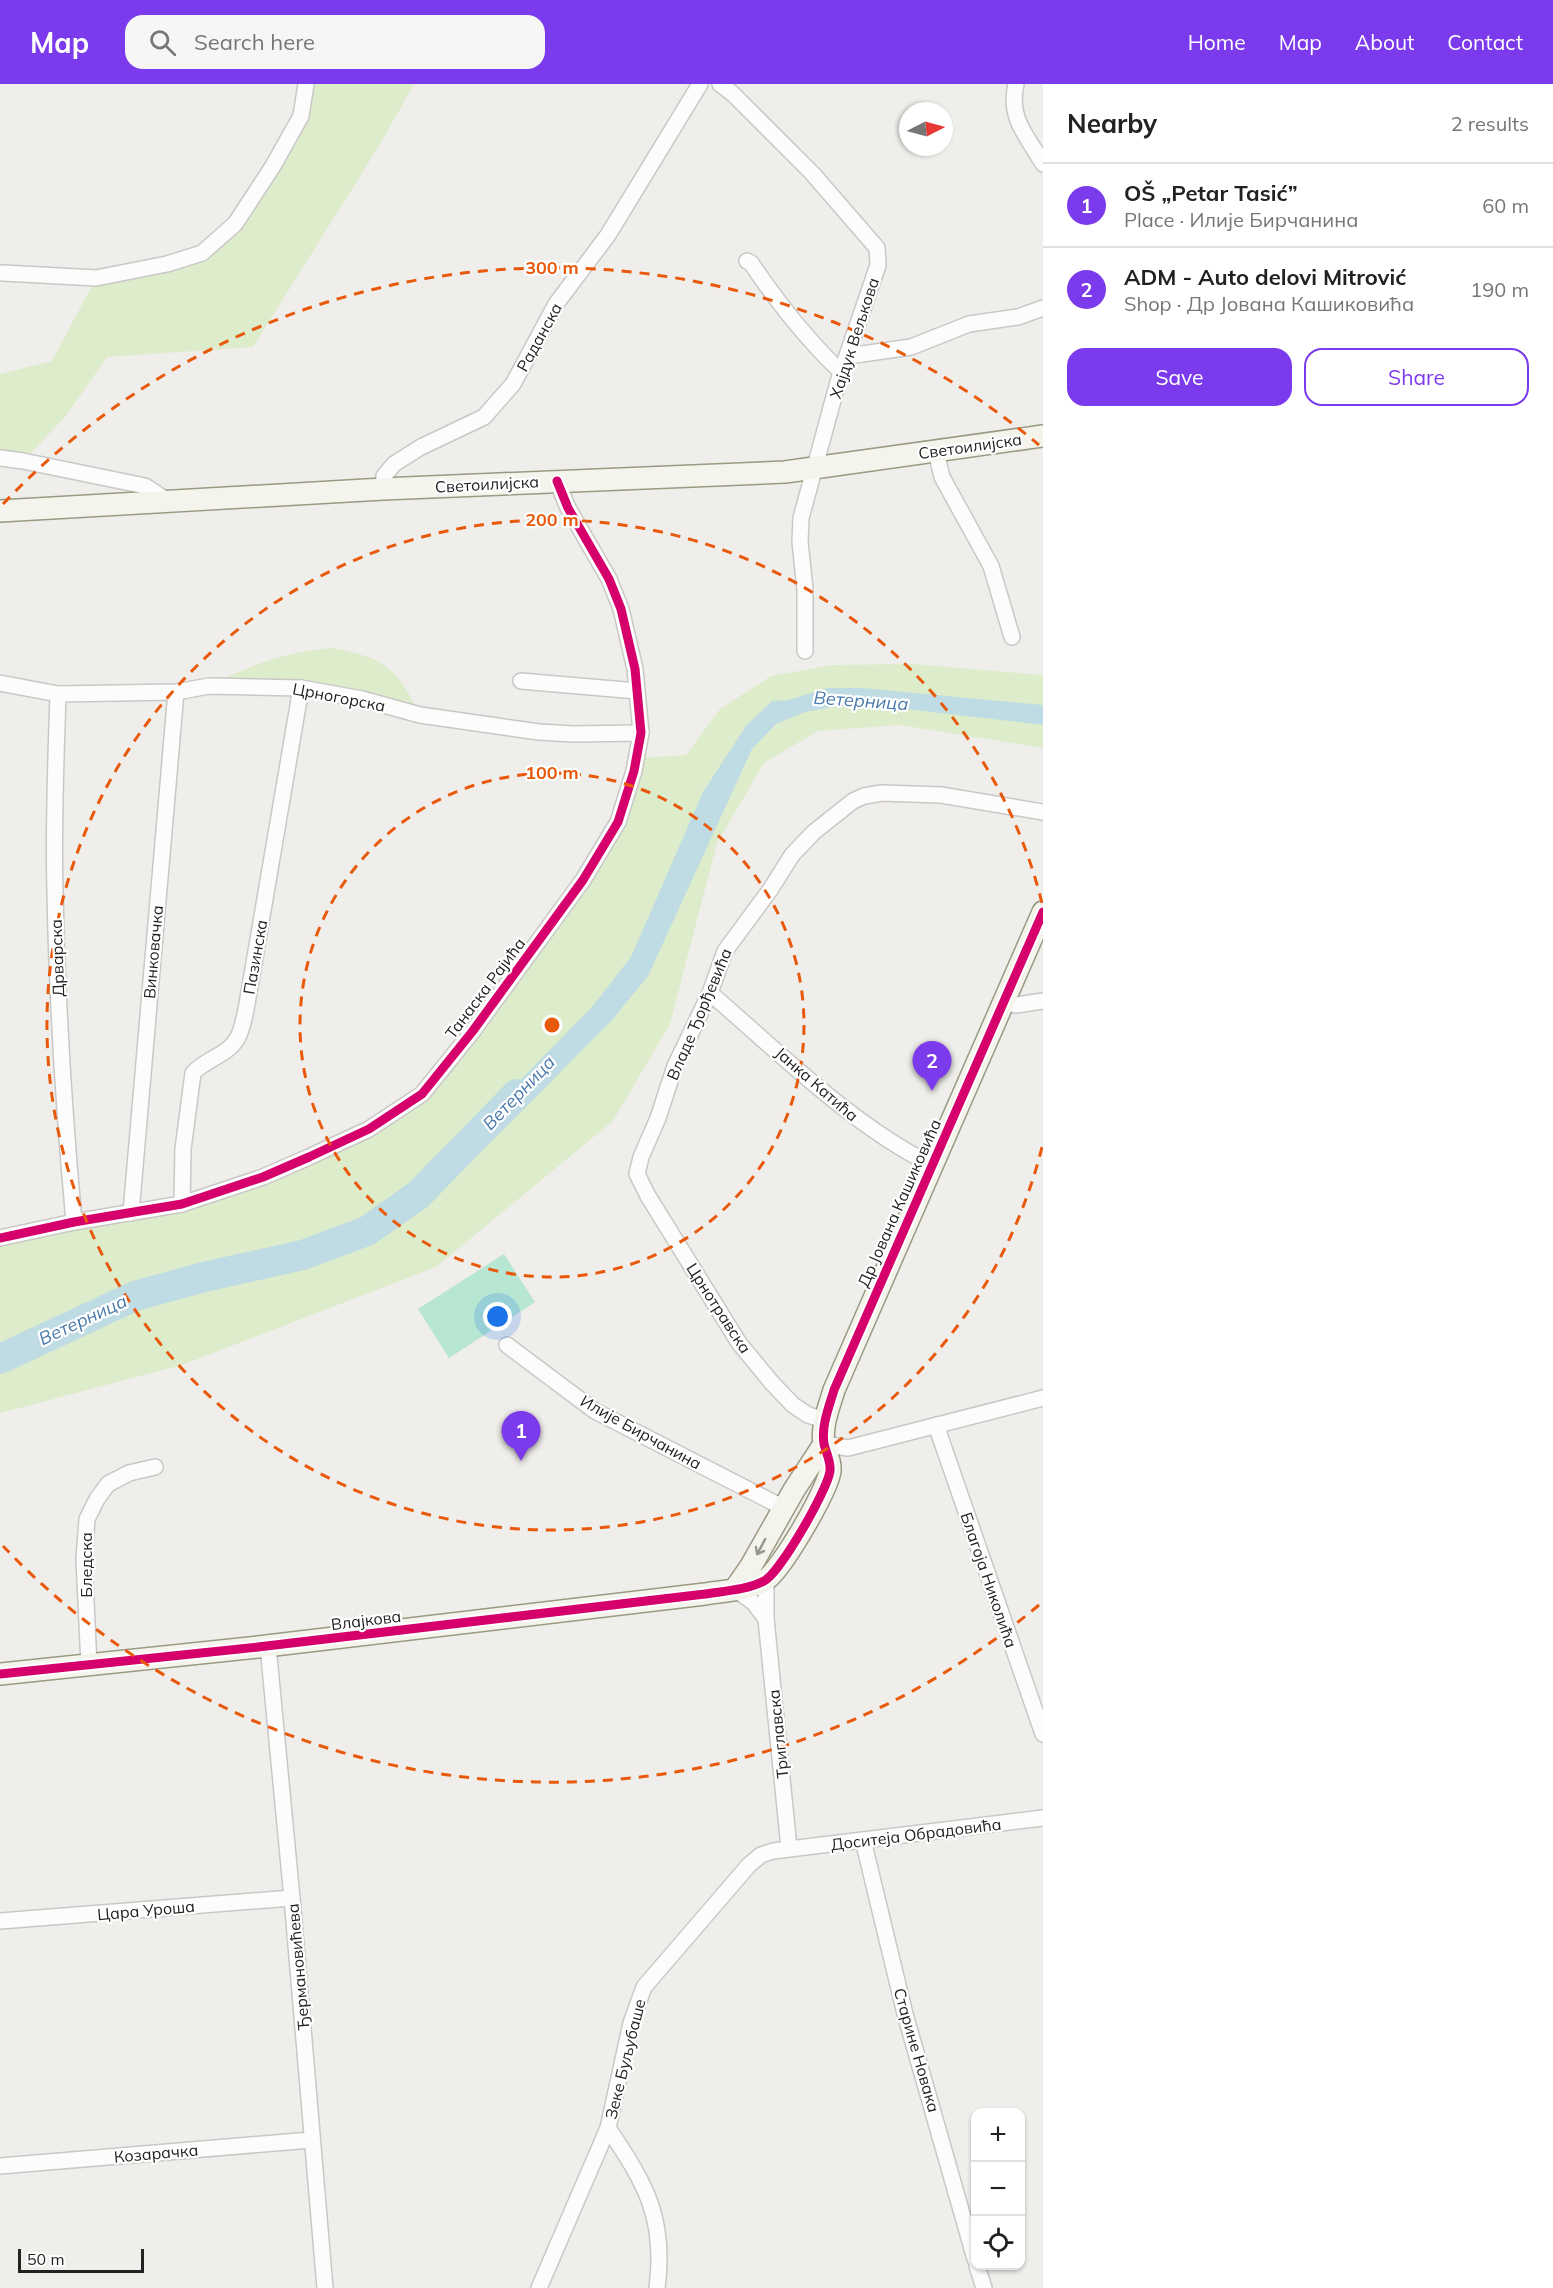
<!DOCTYPE html>
<html lang="en">
<head>
<meta charset="utf-8">
<style>
	body { margin:0; font-family:Mulish,sans-serif; background:#f6f6f6; color:#222 }
	.controls { position:absolute; right:18px; bottom:18px; display:grid; overflow:hidden; border-radius:12px; box-shadow:0 2px 4px #0004 }
	.controls button { width:54px; height:54px; display:grid; place-items:center; padding:0; border:0; border-bottom:2px solid #e0e0e0; background:#fff; color:#222; font:30px sans-serif }
	.compass { position:absolute; left:899px; top:18px; width:54px; height:54px; border-radius:50%; background:#fff; box-shadow:0 2px 4px #0004; rotate:84deg }
	.scale { position:absolute; left:18px; bottom:15px; width:126px; box-sizing:border-box; padding-left:6px; border:3px solid #222; border-top:0; font-size:16px; line-height:21px; white-space:nowrap; color:#222; -webkit-text-stroke:4px #fff; paint-order:stroke }
	.you { position:absolute; left:498px; top:1233px; width:21px; height:21px; margin:-15px; border:4px solid #fff; border-radius:50%; background:#1a73e8; box-shadow:0 0 0 9px #1a73e833 }
	.badge { display:grid; place-items:center; width:39px; height:39px; border-radius:50%; background:#7c3aed; color:#fff; font-size:20px; font-weight:700 }
	.pin { position:absolute; translate:-50% -50px; filter:drop-shadow(0 2px 3px #0008) }
	.pin::after { content:''; position:absolute; top:32px; width:21px; height:18px; background:inherit; clip-path:polygon(0 0,100% 0,50% 100%) }
	.list { margin:0; padding:0; list-style:none }
	h2 { display:flex; justify-content:space-between; align-items:center; height:78px; margin:0; padding:0 24px; font-size:26px }
	h2 small { font-size:20px; font-weight:400; color:#767676 }
	.list li { display:grid; grid-template-columns:39px 1fr auto; gap:18px; align-items:center; box-sizing:border-box; height:84px; padding:0 24px; border-top:2px solid #e0e0e0 }
	.list b { display:block; font-size:22px; white-space:nowrap }
	.list p { margin:0; font-size:20px; white-space:nowrap; color:#767676 }
	.list em { font-size:20px; font-style:normal; color:#767676 }
	.actions { display:flex; gap:12px; padding:18px 24px }
	.actions a { flex:1; padding:14px 0; border:2px solid #7c3aed; border-radius:18px; text-align:center; font-size:21px; color:#7c3aed }
	.actions .main { background:#7c3aed; color:#fff }
	.icon { flex:none; width:33px; height:33px; fill:none; stroke:currentColor; stroke-width:2; stroke-linecap:round; stroke-linejoin:round }
	.map { position:relative; flex:none; width:1043px; height:2204px; overflow:hidden }
	header { display:flex; align-items:center; gap:36px; box-sizing:border-box; height:84px; padding:0 30px; background:#7c3aed; color:#fff }
	header strong { font-size:28px }
	nav { display:flex; gap:33px; margin-inline-start:auto; font-size:21px }
	.search { width:420px; height:54px; background:#f6f6f6; display:flex; align-items:center; gap:15px; box-sizing:border-box; padding:0 21px; border-radius:18px; color:#767676; font-size:22px }
	main { display:flex }
	aside { flex:1; background:#fff }
	.map>svg:first-child { display:block }
</style>
</head>
<body>
<header>
<strong>Map</strong>
<div class="search"><svg class="icon" aria-label="search" viewBox="0 0 24 24"><circle cx="10" cy="10" r="6"/><path d="M15 15l6 6"/></svg>Search here</div>
<nav><a>Home</a><a>Map</a><a>About</a><a>Contact</a></nav>
</header>
<main>
<div class="map">
<svg width="1043" height="2204" viewBox="0 0 1043 2204">
	<rect width="100%" height="100%" fill="#f0eeeb"/>
	<g fill="#ddeccb">
		<path d="M 306,0 L 414,0 L 379,62 L 253,263 L 107,273 L 66,332 L 23,377 L 0,374 L 0,290 L 52,277 L 96,194 L 202,169 L 273,82 Z"/>
		<path d="M 332,564 C 383,573 398,584 420,631 L 362,615 L 209,602 C 248,582 288,567 332,564 Z"/>
		<path d="M 912,580 L 1043,591 L 1043,664 L 900,641 L 818,647 L 764,679 L 717,759 L 670,940 L 613,1037 L 436,1183 L 182,1281 L 0,1329 L 0,1154 L 263,1093 L 422,1010 L 618,738 L 637,674 L 686,671 L 720,625 L 771,592 L 832,581 Z"/>
	</g>
	<path fill="#b7e6d2" d="M 504,1170 L 535,1218 L 449,1274 L 418,1225 Z"/>
	<path fill="#bfdbe3" d="M 828,604 L 862,604 L 1043,621 L 1043,641 L 889,623 L 838,622 L 805,628 L 776,640 L 752,665 L 648,892 L 612,936 L 498,1051 L 484,1033 L 592,923 L 631,873 L 703,708 L 746,642 L 772,617 L 788,616 Z"/>
	<g fill="none" stroke-linecap="round" stroke-linejoin="round">
		<path stroke="#bfdbe3" stroke-width="30" d="M 0,1275 L 135,1212 L 204,1193 L 303,1171 L 367,1147 L 418,1111 L 517,1010"/>
		<g stroke="#c9c8c7" stroke-width="18">
			<g id="street">
				<path d="M 720,0 L 733,10 L 812,89 L 877,164 L 878,181 L 838,298 L 801,434 L 800,458 L 805,505 L 805,567"/>
				<path d="M 1016,0 C 1008,35 1027,51 1043,80"/>
				<path d="M 747,177 L 751,179 C 778,219 807,256 842,289"/>
				<path d="M 3,189 L 96,194 L 167,180 L 202,169 L 235,140 L 273,82 L 301,32 L 306,0"/>
				<path d="M 848,272 L 911,263 L 969,240 L 1018,233 L 1043,224"/>
				<path d="M 936,368 L 942,393 L 991,482 L 1012,553"/>
				<path d="M 0,374 L 23,377 L 145,402 L 171,419"/>
				<path d="M 383,405 L 384,392 L 394,380 L 421,363 L 484,333 L 513,300 L 556,220 L 608,151 L 700,0"/>
				<path d="M 521,597 L 637,607"/>
				<path d="M 0,599 L 58,610 L 176,608 L 209,602 L 301,604 L 362,615 L 420,631 L 539,648 L 573,650 L 641,649"/>
				<path d="M 58,610 C 56,675 53,741 55,806 C 57,917 64,1028 74,1138"/>
				<path d="M 710,909 C 780,969 850,1040 932,1081"/>
				<path d="M 1004,918 L 1016,921 L 1043,917"/>
				<path d="M 182,1120 L 183,1065 L 193,989 C 206,975 230,970 238,953 C 243,943 245,931 247,920 L 301,604"/>
				<path d="M 131,1129 L 176,608"/>
				<path d="M 0,1154 L 74,1138 L 182,1120 L 263,1093 L 309,1073 L 369,1045 L 422,1010 L 472,948 L 583,796 L 618,738 L 634,687 L 641,649 L 635,585 L 621,525 L 609,495 L 568,424 L 557,397"/>
				<path d="M 507,1261 L 595,1327 L 784,1424"/>
				<path d="M 825,1336 L 808,1331 L 793,1321 L 772,1299 L 739,1259 L 648,1112 L 637,1090 L 641,1073 L 658,1034 L 675,982 L 710,909 L 725,867 L 770,806 L 792,771 L 814,748 L 853,717 L 864,712 L 882,709 L 941,711 L 1043,728"/>
				<path d="M 936,1341 L 1043,1650"/>
				<path d="M 824,1360 L 848,1364 L 1043,1314"/>
				<path d="M 735,1505 L 754,1519 L 766,1535 L 766,1497"/>
				<path d="M 766,1535 L 789,1764"/>
				<path d="M 268,1562 L 292,1814 L 325,2204"/>
				<path d="M 89,1582 L 84,1475 L 87,1435 L 97,1415 L 108,1400 L 129,1389 L 155,1383"/>
				<path d="M 863,1756 L 905,1930 L 975,2175"/>
				<path d="M 0,1837 L 292,1814"/>
				<path d="M 608,2044 C 646,2100 666,2135 657,2204"/>
				<path d="M 0,2082 L 311,2056"/>
				<path d="M 977,2182 L 984,2204"/>
				<path d="M 539,2204 L 608,2044 L 631,1939 L 644,1903 L 749,1781 L 761,1771 L 773,1767 L 1043,1734"/>
			</g>
		</g>
		<g stroke="#999a82" stroke-width="24">
			<g id="secondary">
				<path d="M 0,427 L 383,405 L 785,388 L 1043,352"/>
				<path d="M 735,1505 L 751,1482 L 794,1406 L 824,1360"/>
				<path d="M 0,1590 L 258,1563 L 705,1510 C 724,1507 747,1506 764,1497 C 780,1489 828,1405 830,1387 C 831,1377 826,1369 824,1360 C 821,1342 829,1323 834,1306 L 1043,828"/>
			</g>
		</g>
		<use href="#street" stroke="#fdfcfc" stroke-width="15"/>
		<use href="#secondary" stroke="#f4f4ed" stroke-width="21"/>
		<g stroke="#fff" stroke-width="13">
			<g id="cycleway">
				<path d="M 0,1154 L 74,1138 L 182,1120 L 263,1093 L 309,1073 L 369,1045 L 422,1010 L 472,948 L 583,796 L 618,738 L 634,687 L 641,649 L 635,585 L 621,525 L 609,495 L 568,424 L 557,397"/>
				<path d="M 0,1590 L 258,1563 L 705,1510 C 724,1507 747,1506 764,1497 C 780,1489 828,1405 830,1387 C 831,1377 826,1369 824,1360 C 821,1342 829,1323 834,1306 L 1043,828"/>
			</g>
		</g>
		<use href="#cycleway" stroke="#d6006c" stroke-width="9"/>
	</g>
	<defs><path id="oneway-shaft" d="M-6 0H5M1.5-3L5.5 0L1.5 3" fill="none" stroke-width="1.6" stroke-linecap="round" stroke-linejoin="round" transform="scale(1.5)"/></defs>
	<use stroke="#969692" href="#oneway-shaft" transform="translate(761 1463) rotate(118)"/>
	<g fill="none" stroke="#e8590c" stroke-width="3" stroke-dasharray="10 8">
		<circle cx="552" cy="941" r="252"/>
		<path d="M1042 1063A505 505 0 1 1 1042 819"/>
		<path d="M1039 1521A757 757 0 0 1 3 1462M3 420A757 757 0 0 1 1039 361"/>
	</g>
	<g text-anchor="middle" stroke-width="4.5" stroke-linejoin="round" paint-order="stroke">
		<g font-size="16" fill="#222" stroke="#fff">
			<text transform="translate(539 253) rotate(-61)" y="6">Раданска</text>
			<text transform="translate(854 254) rotate(-72)" y="6">Хајдук Вељкова</text>
			<text transform="translate(970 362) rotate(-8)" y="6">Светоилијска</text>
			<text transform="translate(487 400) rotate(-3)" y="6">Светоилијска</text>
			<text transform="translate(339 613) rotate(11)" y="6">Црногорска</text>
			<text transform="translate(153 868) rotate(-85)" y="6">Винковачка</text>
			<text transform="translate(255 873) rotate(-80)" y="6">Пазинска</text>
			<text transform="translate(57 874) rotate(-92)" y="6">Дрварска</text>
			<text transform="translate(485 904) rotate(-53)" y="6">Танаска Рајића</text>
			<text transform="translate(699 930) rotate(-67)" y="6">Владе Ђорђевића</text>
			<text transform="translate(817 1000) rotate(41)" y="6">Јанка Катића</text>
			<text transform="translate(899 1119) rotate(-66)" y="6">Др Јована Кашиковића</text>
			<text transform="translate(719 1224) rotate(57)" y="6">Црнотравска</text>
			<text transform="translate(641 1348) rotate(29)" y="6">Илије Бирчанина</text>
			<text transform="translate(86 1481) rotate(-90)" y="6">Бледска</text>
			<text transform="translate(989 1496) rotate(71)" y="6">Благоја Николића</text>
			<text transform="translate(366 1536) rotate(-7)" y="6">Влајкова</text>
			<text transform="translate(778 1650) rotate(-96)" y="6">Триглавска</text>
			<text transform="translate(916 1750) rotate(-7)" y="6">Доситеја Обрадовића</text>
			<text transform="translate(146 1826) rotate(-5)" y="6">Цара Уроша</text>
			<text transform="translate(298 1883) rotate(-95)" y="6">Ђермановићева</text>
			<text transform="translate(917 1966) rotate(74)" y="6">Старине Новака</text>
			<text transform="translate(625 1975) rotate(-76)" y="6">Зеке Буљубаше</text>
			<text transform="translate(156 2069) rotate(-5)" y="6">Козарачка</text>
		</g>
		<g font-size="18" font-style="italic" fill="#4a7aab" stroke="#fff">
			<text transform="translate(861 617) rotate(4)" y="6">Ветерница</text>
			<text transform="translate(519 1009) rotate(-46)" y="6">Ветерница</text>
			<text transform="translate(83 1236) rotate(-25)" y="6">Ветерница</text>
		</g>
	</g>
	<circle cx="552" cy="941" r="9" fill="#e8590c" stroke="#fff" stroke-width="3"/>
	<g font-size="18" text-anchor="middle" font-weight="bold" fill="#e8590c" stroke="#fff" stroke-width="4.5" stroke-linejoin="round" paint-order="stroke">
		<text x="552" y="190">300 m</text>
		<text x="552" y="442">200 m</text>
		<text x="552" y="695">100 m</text>
	</g>
</svg>
<div class="controls">
<button>+</button>
<button>−</button>
<button><svg class="icon" aria-label="locate" viewBox="0 0 24 24"><circle cx="12" cy="12" r="6"/><path d="M12 2v4M12 18v4M2 12h4M18 12h4"/></svg></button>
</div>
<svg class="compass" viewBox="-18 -18 36 36"><path d="M0-13l5 13h-10z" fill="#e53935"/><path d="M0 13l5-13h-10z" fill="#767676"/></svg>
<div class="scale">50 m</div>
<div class="you"></div>
<div class="pin badge" style="left:521px;top:1377px">1</div>
<div class="pin badge" style="left:932px;top:1007px">2</div>
</div>
<aside>
<h2>Nearby<small>2 results</small></h2>
<ul class="list">
<li><span class="badge">1</span><div><b>OŠ „Petar Tasić”</b><p>Place · Илије Бирчанина</p></div><em>60 m</em></li>
<li><span class="badge">2</span><div><b>ADM - Auto delovi Mitrović</b><p>Shop · Др Јована Кашиковића</p></div><em>190 m</em></li>
</ul>
<div class="actions"><a class="main">Save</a><a>Share</a></div>
</aside>
</main>
</body>
</html>
